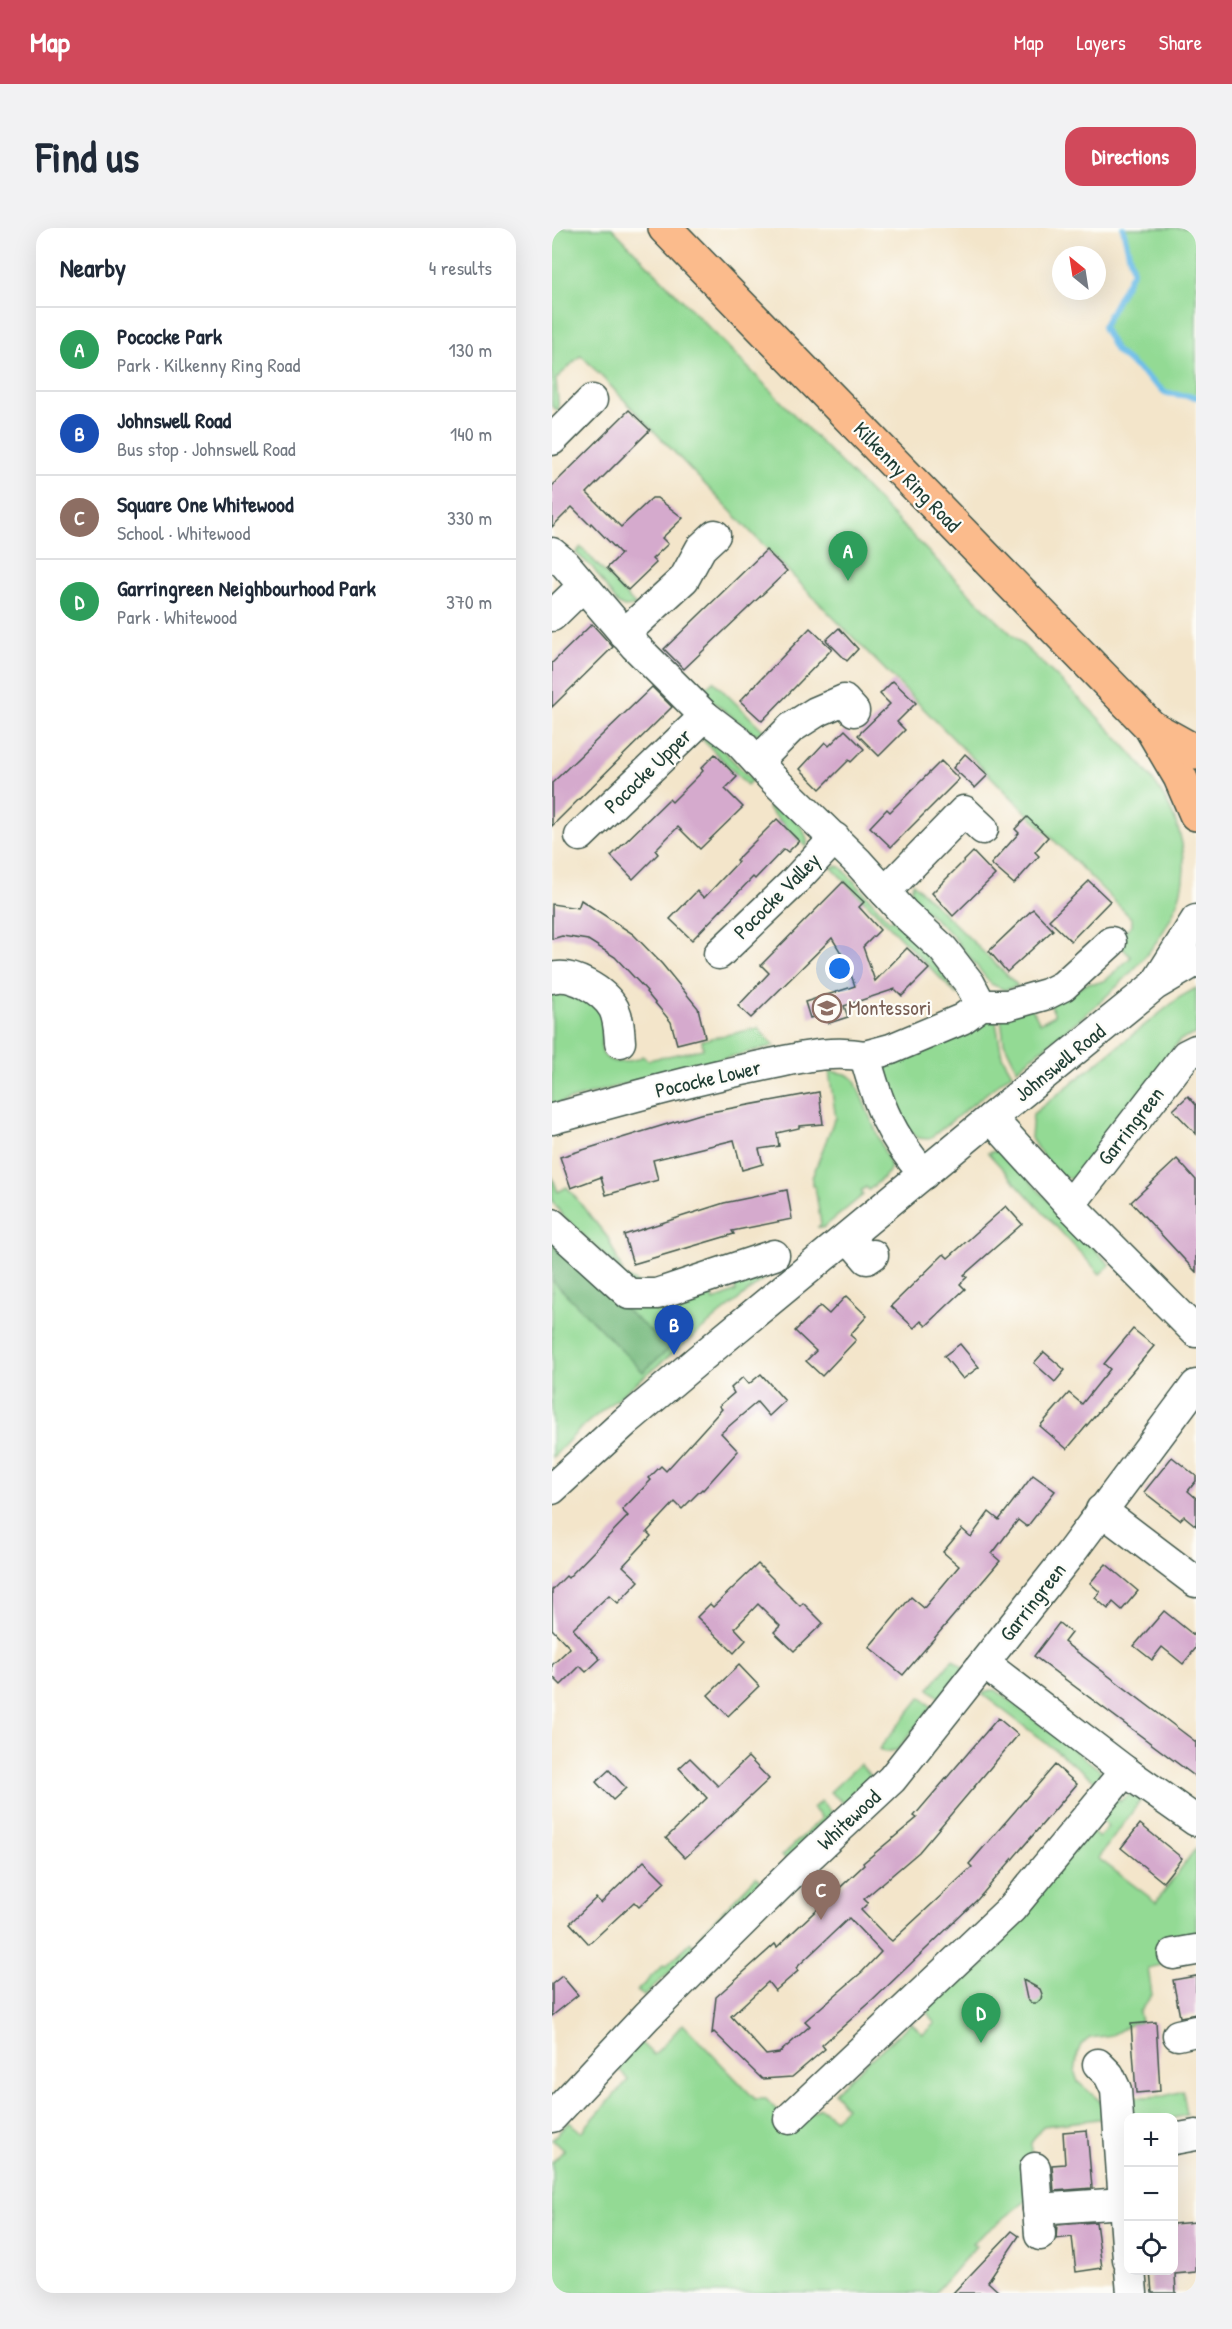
<!DOCTYPE html>
<html lang="en">
<head>
<meta charset="utf-8">
<style>
	body { margin:0; font-family:"Patrick Hand",sans-serif; background:#f2f2f3; color:#1f2937 }
	.controls { position:absolute; right:18px; bottom:18px; display:grid; overflow:hidden; border-radius:12px; box-shadow:0 6px 24px #0002 }
	.controls button { width:54px; height:54px; display:grid; place-items:center; padding:0; border:0; border-bottom:2px solid #e0e1e3; background:#fff; color:#1f2937; font:30px sans-serif }
	.compass { position:absolute; left:500px; top:18px; width:54px; height:54px; border-radius:50%; background:#fff; box-shadow:0 6px 24px #0002; rotate:330deg }
	.you { position:absolute; left:288px; top:741px; width:21px; height:21px; margin:-15px; border:4px solid #fff; border-radius:50%; background:#1a73e8; box-shadow:0 0 0 9px #1a73e833 }
	.badge { display:grid; place-items:center; width:39px; height:39px; border-radius:50%; background:#d1495b; color:#fff; font-size:20px; font-weight:700 }
	.pin { position:absolute; translate:-50% -50px; filter:drop-shadow(0 2px 3px #0008) }
	.pin::after { content:''; position:absolute; top:32px; width:21px; height:18px; background:inherit; clip-path:polygon(0 0,100% 0,50% 100%) }
	.list { margin:0; padding:0; list-style:none }
	h2 { display:flex; justify-content:space-between; align-items:center; height:78px; margin:0; padding:0 24px; font-size:26px }
	h2 small { font-size:20px; font-weight:400; color:#747a83 }
	.list li { display:grid; grid-template-columns:39px 1fr auto; gap:18px; align-items:center; box-sizing:border-box; height:84px; padding:0 24px; border-top:2px solid #e0e1e3 }
	.list b { display:block; font-size:22px; white-space:nowrap }
	.list p { margin:0; font-size:20px; white-space:nowrap; color:#747a83 }
	.list em { font-size:20px; font-style:normal; color:#747a83 }
	.icon { flex:none; width:33px; height:33px; fill:none; stroke:currentColor; stroke-width:2; stroke-linecap:round; stroke-linejoin:round }
	.map { position:relative; flex:none; width:644px; height:2065px; overflow:hidden; border-radius:18px }
	header { display:flex; align-items:center; gap:36px; box-sizing:border-box; height:84px; padding:0 30px; background:#d1495b; color:#fff }
	header strong { font-size:28px }
	nav { display:flex; gap:33px; margin-inline-start:auto; font-size:21px }
	.intro { display:flex; align-items:center; justify-content:space-between; box-sizing:border-box; height:144px; padding:0 36px }
	h1 { margin:0; font-size:42px }
	.button { padding:15px 27px; border-radius:18px; background:#d1495b; color:#fff; font-size:21px; font-weight:700 }
	main { display:flex; gap:36px; padding:0 36px }
	aside { flex:1; background:#fff; border-radius:18px; box-shadow:0 6px 24px #0002 }
	.map>svg:first-child { display:block }
</style>
</head>
<body>
<header>
<strong>Map</strong>
<nav><a>Map</a><a>Layers</a><a>Share</a></nav>
</header>
<div class="intro"><h1>Find us</h1><a class="button">Directions</a></div>
<main>
<aside>
<h2>Nearby<small>4 results</small></h2>
<ul class="list">
<li><span class="badge" style="background:#2e9e5b">A</span><div><b>Pococke Park</b><p>Park · Kilkenny Ring Road</p></div><em>130 m</em></li>
<li><span class="badge" style="background:#1a4fb4">B</span><div><b>Johnswell Road</b><p>Bus stop · Johnswell Road</p></div><em>140 m</em></li>
<li><span class="badge" style="background:#8d6e63">C</span><div><b>Square One Whitewood</b><p>School · Whitewood</p></div><em>330 m</em></li>
<li><span class="badge" style="background:#2e9e5b">D</span><div><b>Garringreen Neighbourhood Park</b><p>Park · Whitewood</p></div><em>370 m</em></li>
</ul>
</aside>
<div class="map">
<svg width="644" height="2065" viewBox="0 0 644 2065">
	<rect width="100%" height="100%" fill="#fdfcf7"/>
	<filter id="ink" filterUnits="userSpaceOnUse"><feTurbulence type="fractalNoise" baseFrequency=".0167" numOctaves="2"/><feDisplacementMap in="SourceGraphic" scale="12" xChannelSelector="R" yChannelSelector="G"/><feConvolveMatrix kernelMatrix="1 2 1 2 8 2 1 2 1" color-interpolation-filters="sRGB"/></filter>
	<filter id="wash" filterUnits="userSpaceOnUse"><feTurbulence type="fractalNoise" baseFrequency=".008" numOctaves="4" result="noise"/><feDisplacementMap in="SourceGraphic" scale="24" xChannelSelector="R" yChannelSelector="G"/><feGaussianBlur stdDeviation="1.35" result="paint"/><feColorMatrix in="noise" values="0 0 0 0 0 0 0 0 0 0 0 0 0 0 0 0 0 1.4 0 .05"/><feComposite in="paint" operator="in"/></filter>
	<g filter="url(#wash)">
		<rect width="100%" height="100%" fill="#f3e5ca"/>
		<g fill="#93da94" stroke="#598c64" stroke-width="1.5">
			<path d="M 0,0 L 60,0 C 180,123 299,246 420,368 C 466,414 515,456 559,503 C 574,519 588,534 600,551 C 619,577 633,608 632,641 C 629,725 524,792 465,841 L 452,814 L 448,783 L 479,778 L 488,795 L 503,787 L 498,776 L 536,755 L 545,755 L 554,752 L 579,729 L 563,712 L 580,697 L 580,691 L 264,372 L 29,127 L 4,151 L 7,184 L 0,178 Z"/>
			<path d="M 571,0 L 644,0 L 644,169 L 614,165 L 564,123 L 551,99 L 581,43 Z"/>
			<path d="M 29,319 L 84,378 L 72,379 L 65,375 L 41,340 L 24,325 Z"/>
			<path d="M 161,453 L 213,504 L 208,506 L 201,505 L 149,464 Z"/>
			<path d="M 154,509 L 158,509 L 200,552 L 195,557 L 151,512 Z"/>
			<path d="M 223,573 C 236,586 258,599 255,620 L 216,581 Z"/>
			<path d="M 284,638 L 289,639 L 338,693 L 341,691 L 389,743 L 405,767 L 279,639 Z"/>
			<path d="M 361,655 L 466,758 L 453,762 L 439,756 L 399,706 L 362,672 L 358,666 Z"/>
			<path d="M 12,758 L 55,786 C 50,803 40,833 67,834 C 74,835 80,831 87,831 L 90,828 L 96,832 L 151,821 L 150,812 L 206,800 L 222,818 L 94,850 L 0,877 L 0,759 Z"/>
			<path d="M 644,760 L 644,806 L 628,812 L 532,942 L 518,951 L 503,944 L 485,920 L 479,910 L 481,886 L 628,769 Z"/>
			<path d="M 443,789 L 450,828 L 460,845 L 377,911 L 365,910 L 352,896 L 333,846 L 336,838 L 432,790 Z"/>
			<path d="M 277,843 L 294,846 L 302,851 L 339,939 L 336,945 L 317,962 L 314,959 L 309,963 L 311,967 L 271,1000 L 266,999 L 269,996 L 263,959 L 260,958 L 260,950 L 282,892 L 284,891 Z"/>
			<path d="M 443,923 L 452,926 L 558,1037 L 548,1046 L 436,925 Z"/>
			<path d="M 0,948 L 6,964 L 15,959 L 56,1010 L 71,1045 L 12,989 L 0,973 Z"/>
			<path d="M 0,1010 L 115,1071 L 121,1082 L 147,1073 L 142,1060 L 158,1059 L 162,1073 L 184,1063 L 180,1049 L 214,1037 L 219,1045 L 29,1200 L 0,1230 Z"/>
			<path d="M 401,1431 L 412,1440 L 388,1470 L 377,1461 Z"/>
			<path d="M 438,1462 L 444,1462 L 548,1542 L 548,1547 L 545,1554 L 430,1466 Z"/>
			<path d="M 369,1469 L 380,1479 L 345,1522 L 333,1524 L 327,1521 Z"/>
			<path d="M 308,1536 L 320,1550 L 293,1576 L 278,1564 Z"/>
			<path d="M 576,1567 L 580,1567 L 589,1572 L 546,1630 L 604,1674 L 644,1620 L 644,1714 L 618,1735 L 596,1740 L 600,1767 L 587,1784 L 589,1794 L 579,1796 L 560,1807 L 538,1810 L 529,1817 L 526,1824 L 523,1845 L 526,1854 L 549,1874 L 553,1890 L 491,1898 L 479,1915 L 478,1970 L 420,2015 L 424,2018 L 383,2065 L 0,2065 L 0,1935 L 12,1922 L 0,1911 L 17,1894 L 29,1904 L 76,1852 L 65,1839 L 88,1814 L 102,1827 L 131,1796 L 203,1871 L 214,1871 L 239,1897 L 268,1880 L 283,1891 L 294,1879 L 282,1864 L 359,1795 L 371,1806 L 383,1795 L 373,1779 L 406,1741 L 416,1751 L 435,1733 L 426,1722 L 536,1600 L 547,1610 L 556,1598 L 545,1589 L 563,1568 L 568,1573 Z"/>
			<path d="M 269,1573 L 282,1587 L 235,1632 L 230,1628 L 270,1590 L 261,1580 Z"/>
			<path d="M 204,1649 L 211,1655 L 155,1709 L 147,1708 Z"/>
			<path d="M 139,1714 L 143,1721 L 92,1768 L 85,1763 L 111,1737 L 114,1738 Z"/>
			<path d="M 631,1863 L 635,1887 L 622,1890 L 576,1890 L 571,1870 L 612,1868 Z"/>
		</g>
		<path fill="#76ba7e" stroke="#4a7c59" stroke-width="1.5" d="M 0,1018 L 118,1120 L 91,1144 L 0,1052 Z"/>
		<g fill="none" stroke-linecap="round" stroke-linejoin="round">
			<path stroke="#6ebee9" stroke-width="6" d="M 571,0 L 581,43 L 551,99 L 564,123 L 614,165 L 644,169"/>
		</g>
		<g id="blocks">
			<g fill="#d5aacd" fill-rule="evenodd">
				<path d="M 77,182 L 98,202 L 35,265 L 69,299 L 100,270 L 105,270 L 131,290 L 110,310 L 116,316 L 100,331 L 104,335 L 76,362 L 55,340 L 69,326 L 39,295 L 38,297 L 20,279 L 0,299 L 0,258 Z"/>
				<path d="M 214,322 L 235,343 L 132,441 L 112,421 Z"/>
				<path d="M 40,396 L 61,419 L 0,479 L 0,435 Z"/>
				<path d="M 258,400 L 280,421 L 210,493 L 188,473 Z"/>
				<path d="M 287,400 L 306,421 L 295,433 L 274,412 Z"/>
				<path d="M 341,453 L 364,475 L 345,494 L 353,502 L 327,528 L 306,507 L 338,476 L 328,466 Z"/>
				<path d="M 100,459 L 120,479 L 0,598 L 0,555 Z"/>
				<path d="M 293,502 L 312,521 L 299,534 L 297,532 L 268,561 L 248,541 L 273,514 L 277,518 Z"/>
				<path d="M 163,526 L 185,549 L 173,561 L 191,579 L 148,621 L 126,599 L 103,622 L 106,626 L 81,651 L 59,628 L 117,571 L 120,574 L 151,543 L 149,540 Z"/>
				<path d="M 413,526 L 436,547 L 423,560 L 401,540 Z"/>
				<path d="M 389,533 L 407,551 L 339,619 L 318,599 L 335,581 L 338,584 Z"/>
				<path d="M 475,589 L 496,609 L 483,624 L 487,628 L 462,656 L 439,636 L 467,605 L 463,601 Z"/>
				<path d="M 225,591 L 247,613 L 236,624 L 232,621 L 203,651 L 201,649 L 140,712 L 118,691 L 145,663 L 152,670 L 186,634 L 184,632 Z"/>
				<path d="M 421,624 L 443,647 L 401,688 L 380,665 Z"/>
				<path d="M 537,653 L 558,673 L 519,713 L 497,692 Z"/>
				<path d="M 291,654 L 312,674 L 307,679 L 328,702 L 311,719 L 323,753 L 355,720 L 377,741 L 350,768 L 343,761 L 292,778 L 296,789 L 277,795 L 273,785 L 258,790 L 253,774 L 303,758 L 294,733 L 280,710 L 199,790 L 186,778 L 217,745 L 209,737 Z"/>
				<path d="M 29,672 L 81,706 L 110,736 L 146,780 L 153,809 L 125,816 L 119,794 L 94,764 L 95,763 L 63,729 L 36,712 L 10,708 L 0,711 L 0,676 L 26,680 Z"/>
				<path d="M 481,681 L 501,702 L 455,744 L 437,723 Z"/>
				<path d="M 267,864 L 271,896 L 247,898 L 247,900 L 225,905 L 227,918 L 207,921 L 211,936 L 190,942 L 182,912 L 101,932 L 106,952 L 54,967 L 49,949 L 19,960 L 8,929 L 148,886 Z"/>
				<path d="M 636,868 L 644,877 L 644,906 L 621,882 Z"/>
				<path d="M 625,931 L 644,952 L 644,1044 L 579,974 Z"/>
				<path d="M 235,962 L 240,991 L 180,1003 L 182,1006 L 81,1036 L 72,1007 L 172,975 Z"/>
				<path d="M 454,978 L 470,996 L 412,1047 L 415,1049 L 408,1056 L 413,1061 L 398,1075 L 374,1098 L 369,1093 L 362,1100 L 339,1078 L 392,1026 L 396,1030 Z"/>
				<path d="M 294,1068 L 315,1088 L 298,1107 L 304,1112 L 270,1148 L 254,1133 L 264,1123 L 243,1103 L 268,1078 L 277,1086 Z"/>
				<path d="M 581,1101 L 602,1118 L 515,1221 L 488,1198 L 517,1165 L 530,1176 L 558,1141 L 552,1136 Z"/>
				<path d="M 408,1116 L 427,1139 L 411,1151 L 392,1128 Z"/>
				<path d="M 492,1124 L 513,1142 L 503,1154 L 482,1135 Z"/>
				<path d="M 209,1146 L 233,1173 L 217,1188 L 205,1174 L 169,1205 L 186,1223 L 151,1262 L 150,1261 L 130,1281 L 123,1274 L 95,1304 L 99,1308 L 71,1338 L 87,1353 L 66,1375 L 57,1367 L 21,1401 L 48,1431 L 34,1444 L 28,1438 L 9,1457 L 0,1448 L 0,1437 L 18,1420 L 0,1401 L 0,1362 L 14,1348 L 16,1350 L 76,1288 L 70,1282 L 99,1252 L 97,1250 L 109,1238 L 114,1243 L 170,1181 L 167,1178 L 182,1165 L 179,1160 L 191,1149 L 197,1156 Z"/>
				<path d="M 620,1229 L 644,1248 L 644,1253 L 636,1263 L 644,1270 L 644,1298 L 632,1288 L 628,1292 L 592,1264 Z"/>
				<path d="M 481,1247 L 503,1263 L 475,1299 L 466,1292 L 455,1306 L 440,1326 L 448,1333 L 351,1447 L 317,1419 L 359,1369 L 372,1380 L 407,1338 L 391,1324 L 410,1301 L 419,1309 L 437,1284 L 447,1292 Z"/>
				<path d="M 206,1336 L 248,1378 L 251,1375 L 271,1395 L 242,1423 L 222,1404 L 228,1398 L 206,1376 L 183,1400 L 194,1412 L 182,1425 L 145,1389 L 158,1376 L 161,1379 Z"/>
				<path d="M 554,1336 L 586,1363 L 570,1382 L 561,1374 L 556,1381 L 543,1370 L 548,1364 L 538,1355 Z"/>
				<path d="M 612,1383 L 644,1409 L 644,1420 L 631,1436 L 610,1419 L 600,1432 L 582,1418 Z"/>
				<path d="M 507,1395 L 519,1405 L 512,1414 L 644,1514 L 644,1549 L 482,1428 Z"/>
				<path d="M 187,1437 L 207,1458 L 176,1488 L 156,1467 Z"/>
				<path d="M 446,1490 L 466,1507 L 367,1624 L 312,1671 L 316,1675 L 309,1682 L 333,1707 L 340,1713 L 420,1639 L 417,1636 L 503,1537 L 525,1556 L 426,1671 L 321,1772 L 270,1817 L 273,1821 L 240,1849 L 210,1851 L 162,1804 L 160,1806 L 164,1769 L 223,1716 L 225,1719 L 312,1637 L 311,1635 L 365,1590 L 362,1588 ZM 297,1690 L 329,1724 L 310,1744 L 253,1793 L 258,1798 L 227,1825 L 214,1827 L 179,1788 L 216,1754 L 223,1763 L 246,1743 L 244,1740 Z"/>
				<path d="M 196,1529 L 217,1551 L 133,1630 L 114,1610 L 155,1570 L 127,1540 L 138,1530 L 166,1558 Z"/>
				<path d="M 57,1542 L 74,1560 L 61,1572 L 44,1554 Z"/>
				<path d="M 588,1596 L 630,1630 L 611,1654 L 569,1620 Z"/>
				<path d="M 92,1633 L 113,1654 L 87,1679 L 82,1674 L 37,1716 L 18,1695 L 44,1670 L 49,1675 Z"/>
				<path d="M 10,1748 L 26,1767 L 0,1788 L 0,1756 Z"/>
				<path d="M 644,1748 L 644,1786 L 628,1789 L 621,1752 Z"/>
				<path d="M 471,1752 L 488,1761 L 490,1766 L 489,1771 L 485,1775 L 479,1775 L 475,1771 Z"/>
				<path d="M 604,1794 L 608,1863 L 584,1865 L 579,1796 Z"/>
				<path d="M 535,1902 L 540,1960 L 502,1963 L 500,1937 L 513,1936 L 511,1904 Z"/>
				<path d="M 544,1994 L 550,2040 L 524,2044 L 520,2009 L 504,2011 L 505,1997 Z"/>
				<path d="M 644,1994 L 644,2044 L 623,2046 L 624,2065 L 600,2065 L 598,2043 L 621,2043 L 621,1996 Z"/>
				<path d="M 460,2003 L 467,2008 L 436,2054 L 448,2065 L 401,2065 Z"/>
			</g>
		</g>
	</g>
	<g filter="url(#ink)">
		<use href="#blocks" fill-opacity="0" stroke="#3f564a" stroke-width="1.5"/>
		<g fill="none" stroke-linecap="round" stroke-linejoin="round">
			<g stroke="#3f564a" stroke-width="33">
				<g id="minor">
					<path d="M 0,212 L 40,172"/>
					<path d="M 0,325 L 13,336 L 83,418 L 153,488 L 187,514 L 220,550 L 306,634 L 352,685 L 391,721 L 418,756 L 429,777"/>
					<path d="M 0,388 L 31,358"/>
					<path d="M 72,406 L 132,351 L 149,320 L 163,307"/>
					<path d="M 206,533 L 239,500 L 264,484 L 292,472 L 302,483"/>
					<path d="M 28,608 L 153,488"/>
					<path d="M 333,664 L 412,583 L 431,601"/>
					<path d="M 167,726 L 239,657 L 283,610"/>
					<path d="M 0,750 C 20,744 52,763 62,781 C 67,792 67,802 68,814"/>
					<path d="M 606,752 L 644,692"/>
					<path d="M 439,890 L 518,977 L 644,1104"/>
					<path d="M 0,891 C 69,872 139,852 209,838 C 244,831 278,821 313,828"/>
					<path d="M 372,946 C 338,907 326,877 313,828 L 339,821 L 410,791 L 429,777 L 456,777 L 495,766 L 511,758 L 559,714"/>
					<path d="M 518,977 L 634,827 L 644,822"/>
					<path d="M 0,996 L 77,1066 L 105,1066 L 222,1027"/>
					<path d="M 296,1009 L 315,1031 L 321,1027"/>
					<path d="M 0,1261 L 74,1193 L 146,1132 L 439,890 L 603,757 L 644,733"/>
					<path d="M 549,1282 L 644,1354"/>
					<path d="M 433,1436 L 573,1543 L 644,1593"/>
					<path d="M 621,1726 L 644,1722"/>
					<path d="M 626,1807 L 644,1803"/>
					<path d="M 546,1836 L 557,1847 L 564,1862 L 576,2031"/>
					<path d="M 0,1889 L 95,1788 L 248,1637 L 340,1551 L 518,1326 L 644,1157"/>
					<path d="M 237,1891 L 460,1680 L 573,1543"/>
					<path d="M 622,1911 L 644,1907"/>
					<path d="M 483,1940 L 488,2007"/>
					<path d="M 486,1981 L 571,1975"/>
					<path d="M 578,2042 L 580,2065"/>
				</g>
			</g>
			<g stroke="#3f564a" stroke-width="36">
				<g id="major">
					<path d="M 113,0 L 598,498 L 628,549 L 644,586"/>
					<path d="M 599,499 L 644,524"/>
				</g>
			</g>
			<use href="#minor" stroke="#fff" stroke-width="30"/>
			<use href="#major" stroke="#fbbb8c" stroke-width="33"/>
		</g>
	</g>
	<defs>
		<g id="school-ring" transform="scale(1.5)"><circle r="9.5" fill="#fdfcf7" stroke="#8d6e63" stroke-width="1.5"/><path d="M0-5L7-2L0 1L-7-2ZM-4 1L0 2.5L4 1V4Q0 6-4 4Z" fill="#8d6e63"/></g>
	</defs>
	<g fill-rule="evenodd">
		<use href="#school-ring" x="275" y="780"/>
	</g>
	<g text-anchor="middle" stroke-width="4.5" stroke-linejoin="round" paint-order="stroke">
		<g font-size="21" fill="#1f3d34" stroke="#fdfcf7">
			<text transform="translate(355 249) rotate(46)" y="7">Kilkenny Ring Road</text>
			<text transform="translate(96 543) rotate(-44)" y="7">Pococke Upper</text>
			<text transform="translate(225 668) rotate(-45)" y="7">Pococke Valley</text>
			<text transform="translate(508 835) rotate(-39)" y="7">Johnswell Road</text>
			<text transform="translate(156 851) rotate(-13)" y="7">Pococke Lower</text>
			<text transform="translate(579 898) rotate(-52)" y="7">Garringreen</text>
			<text transform="translate(481 1374) rotate(-52)" y="7">Garringreen</text>
			<text transform="translate(297 1592) rotate(-43)" y="7">Whitewood</text>
		</g>
		<g font-size="21" fill="#785e54" stroke="#fdfcf7" text-anchor="start">
			<text x="296" y="787">Montessori</text>
		</g>
	</g>
</svg>
<div class="controls">
<button>+</button>
<button>−</button>
<button><svg class="icon" aria-label="locate" viewBox="0 0 24 24"><circle cx="12" cy="12" r="6"/><path d="M12 2v4M12 18v4M2 12h4M18 12h4"/></svg></button>
</div>
<svg class="compass" viewBox="-18 -18 36 36"><path d="M0-13l5 13h-10z" fill="#e53935"/><path d="M0 13l5-13h-10z" fill="#747a83"/></svg>
<div class="you"></div>
<div class="pin badge" style="left:296px;top:353px;background:#2e9e5b">A</div>
<div class="pin badge" style="left:122px;top:1127px;background:#1a4fb4">B</div>
<div class="pin badge" style="left:269px;top:1692px;background:#8d6e63">C</div>
<div class="pin badge" style="left:429px;top:1815px;background:#2e9e5b">D</div>
</div>
</main>
</body>
</html>
